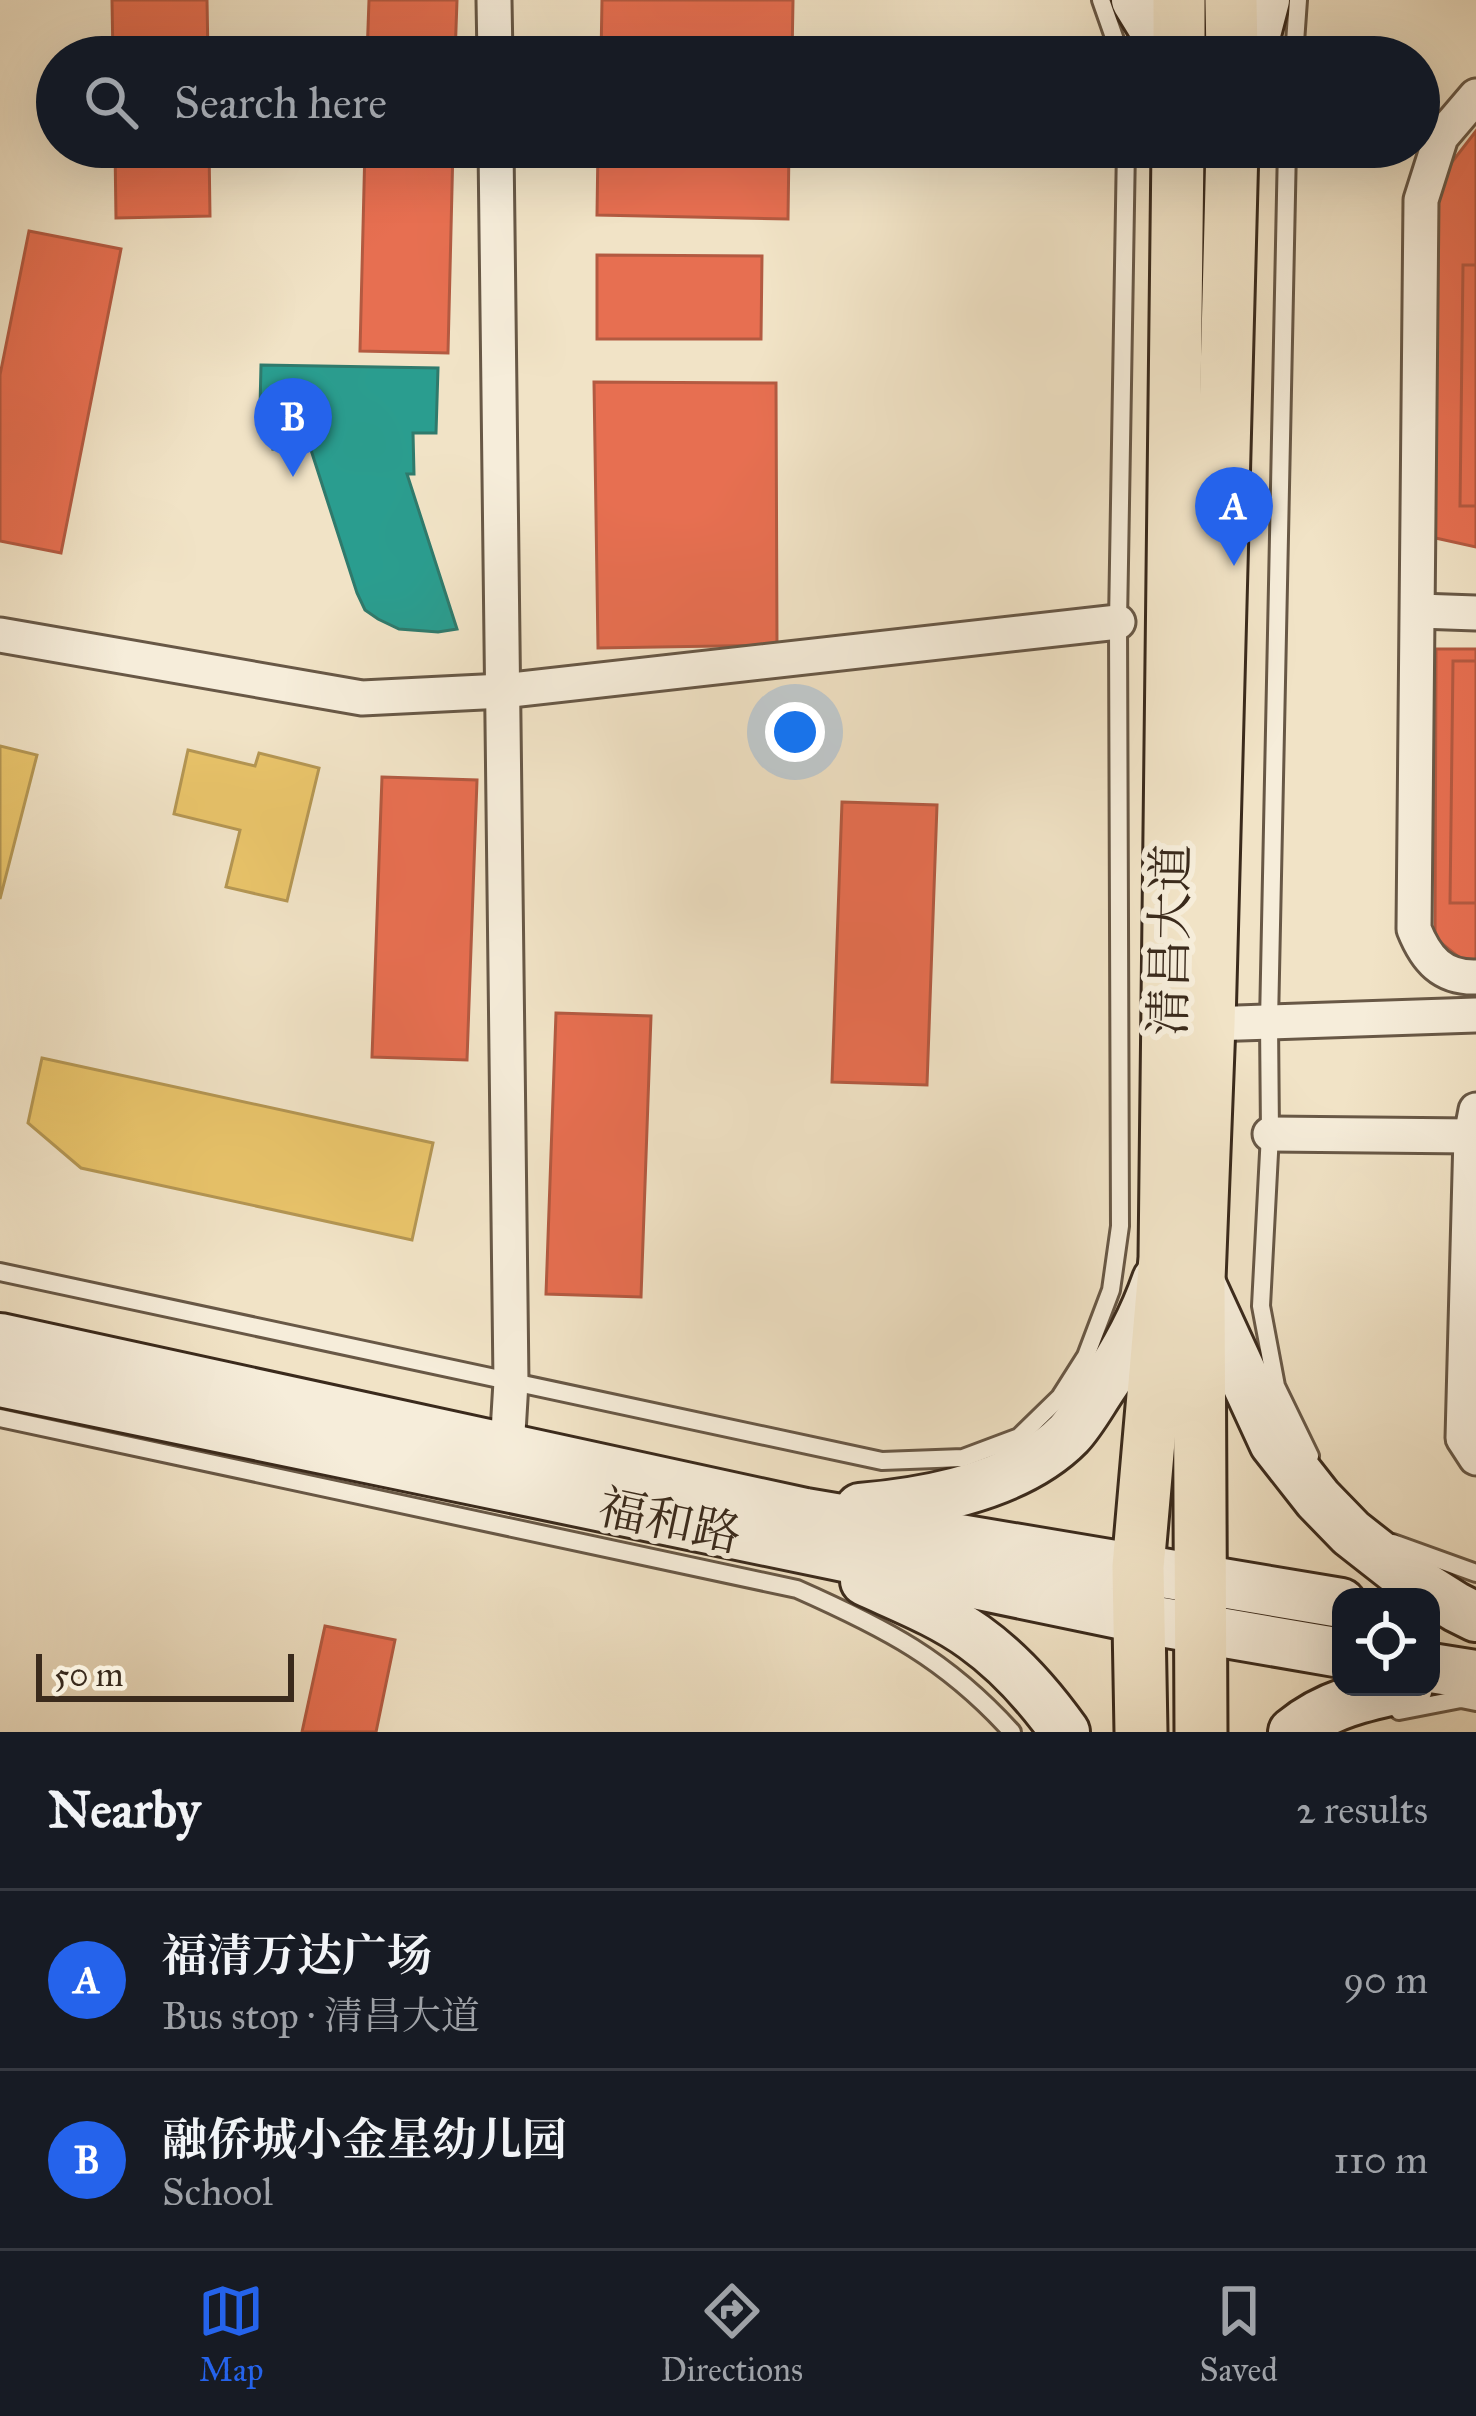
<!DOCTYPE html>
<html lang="en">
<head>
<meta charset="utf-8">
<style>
	body { margin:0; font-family:"IM FELL Great Primer","Noto Serif SC",serif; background:#242831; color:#f1f3f6 }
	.controls { position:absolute; right:36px; bottom:36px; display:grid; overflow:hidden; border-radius:24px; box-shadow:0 12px 48px #0002 }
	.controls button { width:108px; height:108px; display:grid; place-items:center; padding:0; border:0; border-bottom:3px solid #363941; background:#171b24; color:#f1f3f6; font:60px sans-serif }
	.scale { position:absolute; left:36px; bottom:30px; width:258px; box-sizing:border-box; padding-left:12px; border:6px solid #3a2a1c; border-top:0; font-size:33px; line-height:42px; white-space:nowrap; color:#3a2a1c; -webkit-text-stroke:9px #f6edda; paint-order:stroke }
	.you { position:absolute; left:795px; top:732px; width:42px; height:42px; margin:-30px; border:9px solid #fff; border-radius:50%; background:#1a73e8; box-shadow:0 0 0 18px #1a73e833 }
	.badge { display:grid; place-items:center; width:78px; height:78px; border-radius:50%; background:#2563eb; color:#fff; font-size:39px; font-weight:700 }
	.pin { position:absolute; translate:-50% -99px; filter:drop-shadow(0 3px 6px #0008) }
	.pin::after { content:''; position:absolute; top:63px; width:42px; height:36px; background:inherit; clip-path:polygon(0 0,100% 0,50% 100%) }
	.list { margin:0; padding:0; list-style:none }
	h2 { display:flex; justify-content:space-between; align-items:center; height:156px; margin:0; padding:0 48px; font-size:51px }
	h2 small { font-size:39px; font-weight:400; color:#9ea1a6 }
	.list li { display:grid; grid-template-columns:78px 1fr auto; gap:36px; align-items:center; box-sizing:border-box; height:180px; padding:0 48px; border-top:3px solid #363941 }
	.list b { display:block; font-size:45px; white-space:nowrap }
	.list p { margin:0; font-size:39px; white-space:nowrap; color:#9ea1a6 }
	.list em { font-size:39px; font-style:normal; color:#9ea1a6 }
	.icon { flex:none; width:66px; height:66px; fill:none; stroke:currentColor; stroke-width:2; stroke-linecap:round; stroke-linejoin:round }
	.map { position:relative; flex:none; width:1476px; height:1732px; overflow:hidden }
	.search { position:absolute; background:#171b24; box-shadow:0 12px 48px #0002; left:36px; right:36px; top:36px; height:132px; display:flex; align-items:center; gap:30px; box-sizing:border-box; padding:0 42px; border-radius:66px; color:#9ea1a6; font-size:45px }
	.sheet { height:516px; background:#171b24 }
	nav { display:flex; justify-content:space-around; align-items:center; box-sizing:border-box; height:168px; border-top:3px solid #363941; background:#171b24; font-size:33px; color:#9ea1a6 }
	nav a { display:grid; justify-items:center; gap:6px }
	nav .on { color:#2563eb }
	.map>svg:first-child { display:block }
</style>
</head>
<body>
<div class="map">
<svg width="1476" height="1732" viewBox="0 0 1476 1732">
	<rect width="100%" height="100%" fill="#f1e3c6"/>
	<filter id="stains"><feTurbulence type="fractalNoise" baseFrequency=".00167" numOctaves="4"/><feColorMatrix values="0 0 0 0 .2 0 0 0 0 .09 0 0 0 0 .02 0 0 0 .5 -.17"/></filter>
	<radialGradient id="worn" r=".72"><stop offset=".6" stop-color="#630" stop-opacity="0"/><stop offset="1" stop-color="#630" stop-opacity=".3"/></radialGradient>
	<g fill="#e9c46a" stroke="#b49653" stroke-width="3">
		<path d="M 0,746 L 37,755 L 0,899 Z"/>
		<path d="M 188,750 L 255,766 L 259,753 L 319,768 L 287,901 L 226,887 L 240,830 L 174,814 Z"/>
		<path d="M 42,1058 L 433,1143 L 412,1240 L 81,1168 L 28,1123 Z"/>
	</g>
	<g fill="#e76f51" stroke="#b35a41" stroke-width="3">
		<path d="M 112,0 L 207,0 L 208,57 L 113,57 Z"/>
		<path d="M 369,0 L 457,0 L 455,57 L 367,57 Z"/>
		<path d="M 602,0 L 793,0 L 792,57 L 601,57 Z"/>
		<path d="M 1476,131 L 1476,547 L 1431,537 L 1432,225 L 1438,189 L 1452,162 Z"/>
		<path d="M 115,147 L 209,147 L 210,216 L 116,218 Z"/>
		<path d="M 365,147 L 453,147 L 448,353 L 360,351 Z"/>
		<path d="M 598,147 L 789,147 L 788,219 L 597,215 Z"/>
		<path d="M 29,231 L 121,249 L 61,553 L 0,541 L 0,375 Z"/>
		<path d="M 597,255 L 762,256 L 761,339 L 597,339 Z"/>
		<path d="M 1463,265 L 1476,265 L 1476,506 L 1460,506 Z"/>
		<path d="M 594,382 L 776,383 L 777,645 L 598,648 Z"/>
		<path d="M 1436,649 L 1476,649 L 1476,971 L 1435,938 Z"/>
		<path d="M 1453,661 L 1476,661 L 1476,903 L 1450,903 Z"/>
		<path d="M 382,777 L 477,780 L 467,1060 L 372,1057 Z"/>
		<path d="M 842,802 L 937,805 L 927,1085 L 832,1082 Z"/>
		<path d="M 556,1013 L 651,1016 L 641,1297 L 546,1294 Z"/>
		<path d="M 325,1626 L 395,1640 L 376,1732 L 302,1732 Z"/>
	</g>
	<path fill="#2a9d8f" stroke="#2f7a6c" stroke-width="3" d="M 261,365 L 438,368 L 436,433 L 413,433 L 414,474 L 407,474 L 457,629 L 438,632 L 399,629 L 378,619 L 365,610 L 357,593 L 311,450 L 273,449 L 274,409 L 260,408 Z"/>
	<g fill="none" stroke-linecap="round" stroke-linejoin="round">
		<g stroke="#685846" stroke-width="22">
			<g id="lane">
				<path d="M 1101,0 L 1121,57"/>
				<path d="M 1294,57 L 1298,0"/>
				<path d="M 1287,147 L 1269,1022 L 1270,1134 L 1261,1306 L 1276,1386 L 1310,1456"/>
				<path d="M 0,1272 L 882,1461 L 963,1458 L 1019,1437 L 1060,1397 L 1086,1356 L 1111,1290 L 1120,1226 L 1118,622 L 1126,147"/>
				<path d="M 0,1418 L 797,1589 C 885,1628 946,1659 1012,1732"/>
				<path d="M 1393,1543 L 1476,1573"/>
				<path d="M 1399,1711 L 1461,1699 L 1476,1702"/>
			</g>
		</g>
		<g stroke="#685846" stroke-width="39">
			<g id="street">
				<path d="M 494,0 L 495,57"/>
				<path d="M 1476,96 L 1441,137 L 1421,200 L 1414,929 C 1426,959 1442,978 1476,977"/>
				<path d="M 496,147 L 511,1382 L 507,1449"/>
				<path d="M 1419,611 L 1476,613"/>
				<path d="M 0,635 L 362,698 L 503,691 L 1118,622"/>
				<path d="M 1209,1024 L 1476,1015"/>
				<path d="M 1476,1110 L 1471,1136 L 1463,1438 L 1476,1458"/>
				<path d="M 1270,1134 L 1471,1136"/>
			</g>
		</g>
		<g stroke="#3a2a1c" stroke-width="54">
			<g id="secondary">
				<path d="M 1136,0 L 1171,57"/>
				<path d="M 1250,57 L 1265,0"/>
				<path d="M 1199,1280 L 1274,1443 L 1318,1499 L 1351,1533 L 1402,1573 L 1456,1607 L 1476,1617"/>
				<path d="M 0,1338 L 805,1513 L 1341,1603"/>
				<path d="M 0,1382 L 1138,1618 L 1341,1653"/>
				<path d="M 860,1508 C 929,1502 1019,1485 1069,1434 C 1081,1421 1091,1403 1101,1388 C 1125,1353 1143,1320 1157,1280"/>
				<path d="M 865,1581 C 902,1598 941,1613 974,1637 C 1009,1662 1040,1697 1065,1732"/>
				<path d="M 1431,1668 L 1476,1675"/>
				<path d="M 1293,1732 C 1327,1704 1365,1696 1408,1687"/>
			</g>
		</g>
		<g stroke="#3a2a1c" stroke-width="57">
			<g id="primary">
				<path d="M 1179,0 L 1179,57"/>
				<path d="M 1231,0 L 1232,57"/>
				<path d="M 1141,1732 L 1138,1567 L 1165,1258 L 1178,147"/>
				<path d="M 1201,1732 L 1199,1280 L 1209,1024 L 1232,147"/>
			</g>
		</g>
		<use href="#lane" stroke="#f6edda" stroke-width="16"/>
		<use href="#street" stroke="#f6edda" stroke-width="33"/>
		<use href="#secondary" stroke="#f6edda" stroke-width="48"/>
		<use href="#primary" stroke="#f1e3c6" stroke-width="51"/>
	</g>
	<g text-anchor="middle" stroke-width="12" stroke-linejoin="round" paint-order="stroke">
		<g font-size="48" fill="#3a2a1c" stroke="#f6edda">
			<text transform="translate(1169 940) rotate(-89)" y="17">清昌大道</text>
			<text transform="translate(670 1520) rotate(12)" y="17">福和路</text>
		</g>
	</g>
	<rect width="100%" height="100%" filter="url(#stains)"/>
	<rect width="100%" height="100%" fill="url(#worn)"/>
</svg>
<div class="controls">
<button><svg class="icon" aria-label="locate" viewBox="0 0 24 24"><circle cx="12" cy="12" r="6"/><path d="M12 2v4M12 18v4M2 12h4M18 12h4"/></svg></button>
</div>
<div class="scale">50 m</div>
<div class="you"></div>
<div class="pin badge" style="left:1234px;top:566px">A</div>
<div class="pin badge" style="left:293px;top:477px">B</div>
<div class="search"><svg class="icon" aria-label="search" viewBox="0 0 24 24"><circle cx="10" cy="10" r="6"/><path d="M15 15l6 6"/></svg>Search here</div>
</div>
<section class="sheet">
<h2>Nearby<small>2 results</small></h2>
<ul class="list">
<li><span class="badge">A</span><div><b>福清万达广场</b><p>Bus stop · 清昌大道</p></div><em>90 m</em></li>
<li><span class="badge">B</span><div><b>融侨城小金星幼儿园</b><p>School</p></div><em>110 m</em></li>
</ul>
</section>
<nav>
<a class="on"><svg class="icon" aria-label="map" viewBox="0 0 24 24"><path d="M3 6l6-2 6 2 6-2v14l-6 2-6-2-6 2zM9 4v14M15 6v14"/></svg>Map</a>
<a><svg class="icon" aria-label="directions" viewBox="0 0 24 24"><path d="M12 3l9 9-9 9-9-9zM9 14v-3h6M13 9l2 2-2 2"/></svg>Directions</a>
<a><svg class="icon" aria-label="saved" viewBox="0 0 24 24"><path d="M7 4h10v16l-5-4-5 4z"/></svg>Saved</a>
</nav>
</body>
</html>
